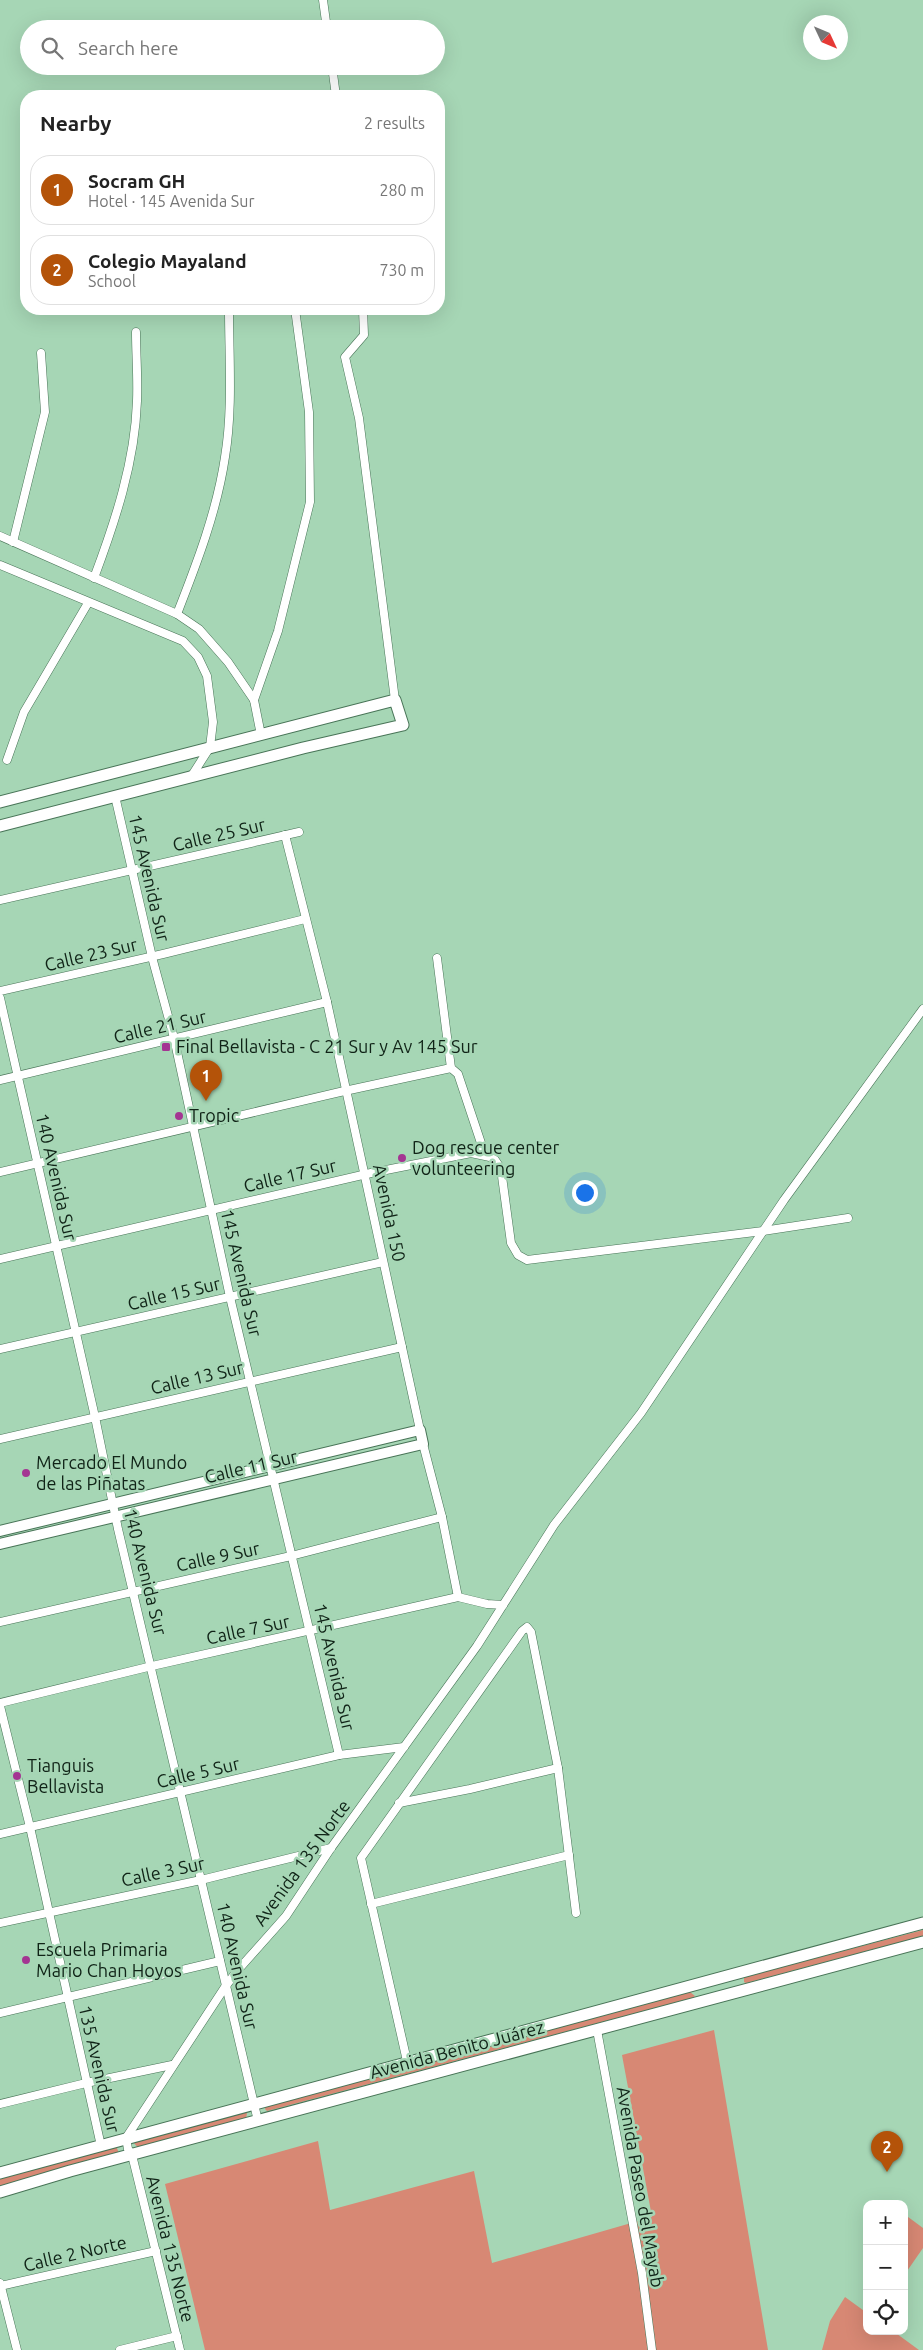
<!DOCTYPE html>
<html lang="en">
<head>
<meta charset="utf-8">
<style>
	body { margin:0; font-family:Ubuntu,sans-serif; background:#f2f2f2; color:#222 }
	.controls { position:absolute; right:15px; bottom:15px; display:grid; overflow:hidden; border-radius:10px; box-shadow:0 5px 20px #0002 }
	.controls button { width:45px; height:45px; display:grid; place-items:center; padding:0; border:0; border-bottom:1px solid #e0e0e0; background:#fff; color:#222; font:25px sans-serif }
	.compass { position:absolute; left:803px; top:15px; width:45px; height:45px; border-radius:50%; background:#fff; box-shadow:0 5px 20px #0002; rotate:134deg }
	.you { position:absolute; left:584px; top:1192px; width:18px; height:18px; margin:-12px; border:4px solid #fff; border-radius:50%; background:#1a73e8; box-shadow:0 0 0 8px #1a73e833 }
	.badge { display:grid; place-items:center; width:32px; height:32px; border-radius:50%; background:#b45309; color:#fff; font-size:16px; font-weight:700 }
	.pin { position:absolute; translate:-50% -41px; filter:drop-shadow(0 1px 2px #0008) }
	.pin::after { content:''; position:absolute; top:26px; width:18px; height:15px; background:inherit; clip-path:polygon(0 0,100% 0,50% 100%) }
	.list { margin:0; padding:0; list-style:none }
	h2 { display:flex; justify-content:space-between; align-items:center; height:65px; margin:0; padding:0 20px; font-size:21px }
	h2 small { font-size:16px; font-weight:400; color:#767676 }
	.list li { display:grid; grid-template-columns:32px 1fr auto; gap:15px; align-items:center; box-sizing:border-box; height:70px; margin:0 10px 10px; padding:0 10px; border:1px solid #e0e0e0; border-radius:20px }
	.list b { display:block; font-size:19px; white-space:nowrap }
	.list p { margin:0; font-size:16px; white-space:nowrap; color:#767676 }
	.list em { font-size:16px; font-style:normal; color:#767676 }
	.icon { flex:none; width:28px; height:28px; fill:none; stroke:currentColor; stroke-width:2; stroke-linecap:round; stroke-linejoin:round }
	.map { position:relative; flex:none; width:923px; height:2350px; overflow:hidden }
	.search { position:absolute; background:#fff; box-shadow:0 5px 20px #0002; left:20px; top:20px; width:425px; height:55px; display:flex; align-items:center; gap:12px; box-sizing:border-box; padding:0 18px; border-radius:28px; color:#767676; font-size:19px }
	.panel { position:absolute; background:#fff; box-shadow:0 5px 20px #0002; left:20px; top:90px; width:425px; height:225px; border-radius:20px }
	.map>svg:first-child { display:block }
</style>
</head>
<body>
<div class="map">
<svg width="923" height="2350" viewBox="0 0 923 2350">
	<rect width="100%" height="100%" fill="#a6d6b5"/>
	<g fill="#d78874">
		<path d="M 923,1930 L 923,1936 L 746,1983 L 744,1982 L 744,1977 Z"/>
		<path d="M 690,1992 L 695,1996 L 692,1998 L 267,2111 L 265,2109 L 266,2105 Z"/>
		<path d="M 714,2030 L 768,2350 L 205,2350 L 165,2184 L 318,2141 L 330,2210 L 474,2171 L 492,2263 L 652,2217 L 622,2055 Z"/>
		<path d="M 241,2112 L 247,2113 L 246,2119 L 139,2149 L 134,2143 L 141,2138 Z"/>
		<path d="M 116,2146 L 119,2153 L 0,2188 L 0,2178 Z"/>
		<path d="M 904,2214 L 923,2228 L 923,2248 L 905,2274 Z"/>
		<path d="M 845,2297 L 867,2313 L 867,2331 L 893,2331 L 919,2350 L 822,2350 L 830,2321 Z"/>
	</g>
	<g fill="none" stroke-linecap="round" stroke-linejoin="round">
		<g stroke="#487457" stroke-width="9">
			<g id="minor">
				<path d="M 323,0 L 327,29"/>
				<path d="M 332,66 L 336,96"/>
				<path d="M 363,309 L 364,335 L 345,357 L 359,418 L 395,700"/>
				<path d="M 0,536 L 177,614 L 199,629 L 228,662 L 254,700 L 261,735"/>
				<path d="M 13,542 L 45,412 L 41,353"/>
				<path d="M 0,565 L 183,641 L 198,657 L 207,676 L 213,722 L 210,747 L 191,777"/>
				<path d="M 94,578 C 115,522 135,462 137,401 C 138,378 136,355 136,332"/>
				<path d="M 177,614 C 197,563 217,511 225,457 C 233,409 229,358 229,309"/>
				<path d="M 254,700 L 278,631 L 310,502 L 309,412 L 295,309"/>
				<path d="M 7,760 L 24,712 L 88,603"/>
				<path d="M 115,796 L 152,957 L 174,1038 L 230,1297 L 339,1755"/>
				<path d="M 285,835 L 327,1002 L 420,1430"/>
				<path d="M 0,900 L 299,832"/>
				<path d="M 437,958 L 451,1068 L 458,1074 L 485,1155"/>
				<path d="M 0,991 L 163,954 L 305,919"/>
				<path d="M 0,998 L 95,1417 L 118,1529 L 258,2121"/>
				<path d="M 0,1080 L 327,1002"/>
				<path d="M 0,1172 L 340,1092 L 451,1068"/>
				<path d="M 0,1259 L 371,1173 L 471,1153 L 490,1157 L 495,1160 L 501,1169 L 511,1243 L 518,1255 L 527,1260 L 763,1231 L 848,1218"/>
				<path d="M 0,1349 L 383,1262"/>
				<path d="M 0,1439 L 402,1347"/>
				<path d="M 423,1444 L 442,1517 L 458,1597"/>
				<path d="M 0,1622 L 291,1556 L 442,1517"/>
				<path d="M 0,1703 L 152,1666 L 458,1597 L 487,1604 L 503,1605"/>
				<path d="M 0,1706 L 30,1827 L 101,2146"/>
				<path d="M 399,1803 L 470,1789 L 558,1768"/>
				<path d="M 0,1834 L 339,1755 L 404,1747"/>
				<path d="M 371,1904 L 569,1855"/>
				<path d="M 0,1923 L 201,1880 L 331,1848"/>
				<path d="M 0,2013 L 220,1961"/>
				<path d="M 597,2030 L 642,2273 L 652,2350"/>
				<path d="M 407,2061 L 361,1858 L 522,1631 L 527,1627 L 531,1632 L 558,1768 L 576,1913"/>
				<path d="M 0,2104 L 86,2083 L 172,2065"/>
				<path d="M 0,2283 L 17,2350"/>
				<path d="M 0,2286 L 156,2251"/>
				<path d="M 120,2350 L 177,2336"/>
				<path d="M 180,2350 L 132,2155 L 128,2149 L 126,2138 L 225,1987 L 237,1971 L 286,1916 L 331,1848 L 477,1646 L 554,1525 L 641,1413 L 784,1200 L 923,1009"/>
			</g>
		</g>
		<g stroke="#487457" stroke-width="12">
			<path id="tertiary" d="M 0,1531 L 420,1430 L 423,1444 L 0,1544"/>
		</g>
		<g stroke="#487457" stroke-width="13">
			<g id="secondary">
				<path d="M 0,802 L 395,700 L 403,725 L 303,748 L 0,826"/>
				<path d="M 0,2173 L 923,1923"/>
				<path d="M 0,2192 L 70,2171 L 923,1942"/>
			</g>
		</g>
		<use href="#minor" stroke="#fff" stroke-width="8"/>
		<use href="#tertiary" stroke="#fff" stroke-width="10"/>
		<use href="#secondary" stroke="#fff" stroke-width="11"/>
	</g>
	<g fill="#a43592" stroke="#a6d6b5" stroke-width="2">
		<rect x="161" y="1042" width="10" height="10" rx="2.5"/>
		<circle cx="179" cy="1116" r="5"/>
		<circle cx="402" cy="1158" r="5"/>
		<circle cx="26" cy="1473" r="5"/>
		<circle cx="17" cy="1776" r="5"/>
		<circle cx="26" cy="1960" r="5"/>
	</g>
	<g text-anchor="middle" stroke-width="5" stroke-linejoin="round" paint-order="stroke">
		<g font-size="18" fill="#102317" stroke="#a6d6b5">
			<text transform="translate(219 835) rotate(-13)" y="6">Calle 25 Sur</text>
			<text transform="translate(149 878) rotate(77)" y="6">145 Avenida Sur</text>
			<text transform="translate(91 955) rotate(-13)" y="6">Calle 23 Sur</text>
			<text transform="translate(160 1027) rotate(-13)" y="6">Calle 21 Sur</text>
			<text transform="translate(290 1176) rotate(-13)" y="6">Calle 17 Sur</text>
			<text transform="translate(56 1177) rotate(77)" y="6">140 Avenida Sur</text>
			<text transform="translate(389 1213) rotate(78)" y="6">Avenida 150</text>
			<text transform="translate(241 1273) rotate(77)" y="6">145 Avenida Sur</text>
			<text transform="translate(174 1294) rotate(-13)" y="6">Calle 15 Sur</text>
			<text transform="translate(197 1378) rotate(-13)" y="6">Calle 13 Sur</text>
			<text transform="translate(251 1467) rotate(-13)" y="6">Calle 11 Sur</text>
			<text transform="translate(218 1557) rotate(-12)" y="6">Calle 9 Sur</text>
			<text transform="translate(145 1572) rotate(76)" y="6">140 Avenida Sur</text>
			<text transform="translate(248 1630) rotate(-12)" y="6">Calle 7 Sur</text>
			<text transform="translate(334 1667) rotate(77)" y="6">145 Avenida Sur</text>
			<text transform="translate(198 1773) rotate(-13)" y="6">Calle 5 Sur</text>
			<text transform="translate(302 1863) rotate(-54)" y="6">Avenida 135 Norte</text>
			<text transform="translate(163 1872) rotate(-12)" y="6">Calle 3 Sur</text>
			<text transform="translate(237 1966) rotate(77)" y="6">140 Avenida Sur</text>
			<text transform="translate(457 2050) rotate(-15)" y="6">Avenida Benito Juárez</text>
			<text transform="translate(99 2069) rotate(77)" y="6">135 Avenida Sur</text>
			<text transform="translate(640 2187) rotate(80)" y="6">Avenida Paseo del Mayab</text>
			<text transform="translate(170 2249) rotate(76)" y="6">Avenida 135 Norte</text>
			<text transform="translate(75 2254) rotate(-13)" y="6">Calle 2 Norte</text>
		</g>
		<g font-size="18" fill="#102317" stroke="#a6d6b5" text-anchor="start">
			<text x="176" y="1053">Final Bellavista - C 21 Sur y Av 145 Sur</text>
			<text x="189" y="1122">Tropic</text>
			<text x="412" y="1154">Dog rescue center<tspan x="412" dy="21">volunteering</tspan></text>
			<text x="36" y="1469">Mercado El Mundo<tspan x="36" dy="21">de las Piñatas</tspan></text>
			<text x="27" y="1772">Tianguis<tspan x="27" dy="21">Bellavista</tspan></text>
			<text x="36" y="1956">Escuela Primaria<tspan x="36" dy="21">Mario Chan Hoyos</tspan></text>
		</g>
	</g>
</svg>
<div class="controls">
<button>+</button>
<button>−</button>
<button><svg class="icon" aria-label="locate" viewBox="0 0 24 24"><circle cx="12" cy="12" r="6"/><path d="M12 2v4M12 18v4M2 12h4M18 12h4"/></svg></button>
</div>
<svg class="compass" viewBox="-18 -18 36 36"><path d="M0-13l5 13h-10z" fill="#e53935"/><path d="M0 13l5-13h-10z" fill="#767676"/></svg>
<div class="you"></div>
<div class="pin badge" style="left:206px;top:1101px">1</div>
<div class="pin badge" style="left:887px;top:2172px">2</div>
<div class="search"><svg class="icon" aria-label="search" viewBox="0 0 24 24"><circle cx="10" cy="10" r="6"/><path d="M15 15l6 6"/></svg>Search here</div>
<section class="panel">
<h2>Nearby<small>2 results</small></h2>
<ul class="list">
<li><span class="badge">1</span><div><b>Socram GH</b><p>Hotel · 145 Avenida Sur</p></div><em>280 m</em></li>
<li><span class="badge">2</span><div><b>Colegio Mayaland</b><p>School</p></div><em>730 m</em></li>
</ul>
</section>
</div>
</body>
</html>
